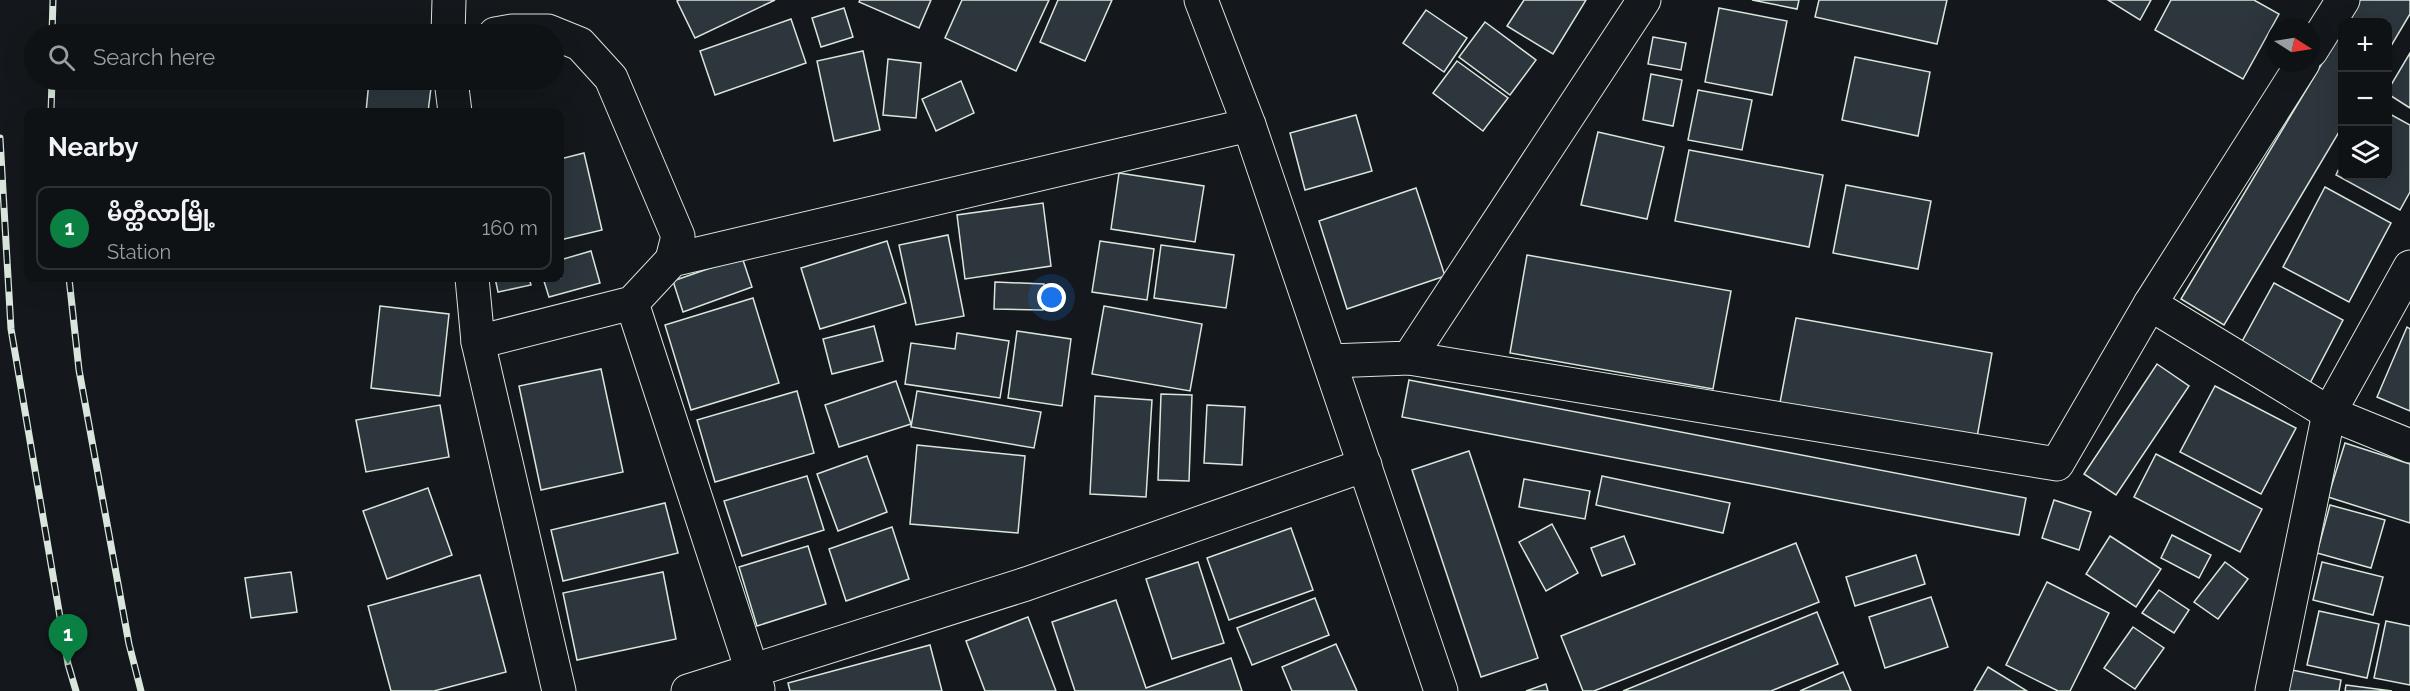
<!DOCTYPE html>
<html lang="en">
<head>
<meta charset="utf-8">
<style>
	body { margin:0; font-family:Raleway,"Noto Sans Myanmar",sans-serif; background:#181b1e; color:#f1f3f6 }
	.controls { position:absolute; right:18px; top:18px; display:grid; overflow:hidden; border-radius:12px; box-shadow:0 6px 24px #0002 }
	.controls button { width:54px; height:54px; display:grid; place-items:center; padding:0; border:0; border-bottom:2px solid #2f3234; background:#0f1215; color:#f1f3f6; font:30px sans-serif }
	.compass { position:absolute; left:2266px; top:18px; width:54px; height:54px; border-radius:50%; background:#0f1215; box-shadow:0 6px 24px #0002; rotate:102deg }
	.you { position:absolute; left:1052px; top:298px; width:21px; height:21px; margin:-15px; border:4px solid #fff; border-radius:50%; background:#1a73e8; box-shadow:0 0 0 9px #1a73e833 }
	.badge { display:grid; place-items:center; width:39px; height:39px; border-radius:50%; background:#0b8043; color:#fff; font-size:20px; font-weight:700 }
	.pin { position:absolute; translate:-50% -50px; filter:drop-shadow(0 2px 3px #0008) }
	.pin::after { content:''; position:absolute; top:32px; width:21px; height:18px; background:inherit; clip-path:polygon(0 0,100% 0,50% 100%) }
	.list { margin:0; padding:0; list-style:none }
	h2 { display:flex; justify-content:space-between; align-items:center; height:78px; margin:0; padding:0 24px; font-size:26px }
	h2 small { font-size:20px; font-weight:400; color:#9b9ea0 }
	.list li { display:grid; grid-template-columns:39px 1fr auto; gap:18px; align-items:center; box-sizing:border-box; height:84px; margin:0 12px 12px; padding:0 12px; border:2px solid #2f3234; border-radius:12px }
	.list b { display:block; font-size:22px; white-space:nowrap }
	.list p { margin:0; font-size:20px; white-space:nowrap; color:#9b9ea0 }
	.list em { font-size:20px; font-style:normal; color:#9b9ea0 }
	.icon { flex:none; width:33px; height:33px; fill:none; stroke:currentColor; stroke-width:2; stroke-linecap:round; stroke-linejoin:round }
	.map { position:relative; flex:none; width:2410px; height:691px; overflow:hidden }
	.search { position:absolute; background:#0f1215; box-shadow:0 6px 24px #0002; left:24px; top:24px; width:540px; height:66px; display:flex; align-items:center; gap:15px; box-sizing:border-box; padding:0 21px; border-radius:33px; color:#9b9ea0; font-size:22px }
	.panel { position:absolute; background:#0f1215; box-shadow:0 6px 24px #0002; left:24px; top:108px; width:540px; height:174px; border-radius:12px }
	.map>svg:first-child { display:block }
</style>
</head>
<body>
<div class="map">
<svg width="2410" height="691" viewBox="0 0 2410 691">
	<rect width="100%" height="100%" fill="#14181c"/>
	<g fill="#2c363c" stroke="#d8e6dc" stroke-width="1.5">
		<path d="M 679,0 L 775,0 L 695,38 L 677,1 Z"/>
		<path d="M 860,0 L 931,0 L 919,28 L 859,2 Z"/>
		<path d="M 962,0 L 1049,0 L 1016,71 L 945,38 Z"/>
		<path d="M 1058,0 L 1112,0 L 1085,61 L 1040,42 Z"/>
		<path d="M 1524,0 L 1586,0 L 1553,54 L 1507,26 Z"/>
		<path d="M 1752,0 L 1799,0 L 1797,9 Z"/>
		<path d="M 1819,0 L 1947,0 L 1937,44 L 1815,17 Z"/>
		<path d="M 2108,0 L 2151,0 L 2140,20 Z"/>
		<path d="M 2171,0 L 2254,0 L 2279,14 L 2243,79 L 2155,30 Z"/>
		<path d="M 2360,0 L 2410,0 L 2410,14 L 2388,51 L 2388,22 L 2347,22 Z"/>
		<path d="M 844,8 L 853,37 L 821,47 L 812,18 Z"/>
		<path d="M 1719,8 L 1787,21 L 1772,95 L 1705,82 Z"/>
		<path d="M 1426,10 L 1467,38 L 1444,72 L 1403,43 Z"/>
		<path d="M 791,19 L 806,63 L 715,95 L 700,51 Z"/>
		<path d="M 1485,22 L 1536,60 L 1510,95 L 1459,57 Z"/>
		<path d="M 2342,30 L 2342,127 L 2224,325 L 2181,299 Z"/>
		<path d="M 1653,37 L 1686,43 L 1681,70 L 1648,64 Z"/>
		<path d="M 863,51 L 880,130 L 834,141 L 817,61 Z"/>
		<path d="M 2410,53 L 2410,108 L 2388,94 L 2388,90 Z"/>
		<path d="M 1855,57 L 1930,72 L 1918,136 L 1842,120 Z"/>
		<path d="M 888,59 L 921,63 L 916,118 L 883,115 Z"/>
		<path d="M 1457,61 L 1508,98 L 1483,131 L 1433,93 Z"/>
		<path d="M 1651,74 L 1682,80 L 1673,126 L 1643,120 Z"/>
		<path d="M 369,81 L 431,88 L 428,112 L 366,112 Z"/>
		<path d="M 961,81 L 974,113 L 936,131 L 922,99 Z"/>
		<path d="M 1698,90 L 1752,100 L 1742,150 L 1688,140 Z"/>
		<path d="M 2388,113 L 2410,125 L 2410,192 L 2400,210 L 2336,175 L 2342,162 L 2342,176 L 2388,176 Z"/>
		<path d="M 1356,115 L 1372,171 L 1305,190 L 1290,133 Z"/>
		<path d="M 1598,132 L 1664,147 L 1647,219 L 1581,205 Z"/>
		<path d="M 1689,150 L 1823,175 L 1809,247 L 1675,221 Z"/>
		<path d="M 584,153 L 602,230 L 560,240 L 560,159 Z"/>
		<path d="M 1119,173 L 1204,186 L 1195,242 L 1111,229 Z"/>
		<path d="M 1846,185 L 1931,201 L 1918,269 L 1833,253 Z"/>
		<path d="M 2325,187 L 2391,223 L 2349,302 L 2283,267 Z"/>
		<path d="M 1416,188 L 1445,276 L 1347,309 L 1319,221 Z"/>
		<path d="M 1043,203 L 1051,266 L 965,279 L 957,215 Z"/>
		<path d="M 948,235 L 964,316 L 916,325 L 899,245 Z"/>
		<path d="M 887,241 L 906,303 L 820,329 L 801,268 Z"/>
		<path d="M 1100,241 L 1154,249 L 1147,300 L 1092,292 Z"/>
		<path d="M 1161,245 L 1234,255 L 1226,308 L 1154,298 Z"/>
		<path d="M 591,251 L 600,283 L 549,297 L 543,278 L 560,278 L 560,260 Z"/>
		<path d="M 1527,255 L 1731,291 L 1713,389 L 1510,353 Z"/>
		<path d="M 742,257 L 752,287 L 683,312 L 673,281 Z"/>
		<path d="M 495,278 L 529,278 L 531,285 L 498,292 Z"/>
		<path d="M 995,282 L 1044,284 L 1043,310 L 994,309 Z"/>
		<path d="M 2274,283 L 2343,320 L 2309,385 L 2239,347 Z"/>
		<path d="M 753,298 L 779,383 L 691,410 L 665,325 Z"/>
		<path d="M 380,306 L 449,314 L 440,396 L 371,388 Z"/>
		<path d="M 1104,306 L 1202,324 L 1190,391 L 1092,374 Z"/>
		<path d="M 1796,318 L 1992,353 L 1976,443 L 1779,408 Z"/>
		<path d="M 874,326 L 883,361 L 832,374 L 823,339 Z"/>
		<path d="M 2407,327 L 2410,329 L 2410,411 L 2377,397 Z"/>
		<path d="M 1017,331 L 1071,339 L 1062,406 L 1008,398 Z"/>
		<path d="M 957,333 L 1009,341 L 1000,398 L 905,384 L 911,343 L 955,349 Z"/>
		<path d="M 2157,364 L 2189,386 L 2116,495 L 2084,474 Z"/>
		<path d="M 601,369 L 623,472 L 541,490 L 519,386 Z"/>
		<path d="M 1409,380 L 2026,498 L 2019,535 L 1402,417 Z"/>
		<path d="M 896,381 L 911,424 L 839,447 L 825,405 Z"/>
		<path d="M 2215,386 L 2296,428 L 2261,494 L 2180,452 Z"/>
		<path d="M 797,391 L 814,453 L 715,482 L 697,420 Z"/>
		<path d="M 917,391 L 1041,412 L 1034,448 L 911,427 Z"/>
		<path d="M 1161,394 L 1192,395 L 1189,481 L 1158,480 Z"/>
		<path d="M 1095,396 L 1152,400 L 1146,497 L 1090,494 Z"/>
		<path d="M 440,405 L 449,457 L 366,472 L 356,420 Z"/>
		<path d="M 1207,405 L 1245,407 L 1242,465 L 1204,463 Z"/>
		<path d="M 2345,443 L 2410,464 L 2410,523 L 2328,497 Z"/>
		<path d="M 917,445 L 1025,456 L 1018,533 L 910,524 Z"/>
		<path d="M 1469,451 L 1538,658 L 1481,677 L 1412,470 Z"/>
		<path d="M 2156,454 L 2262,509 L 2240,552 L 2134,497 Z"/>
		<path d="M 867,456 L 887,512 L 838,531 L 817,474 Z"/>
		<path d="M 807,476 L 824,530 L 742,556 L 724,501 Z"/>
		<path d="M 1602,476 L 1730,503 L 1723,533 L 1596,505 Z"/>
		<path d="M 1524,479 L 1590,491 L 1585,519 L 1519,507 Z"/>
		<path d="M 428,488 L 452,555 L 387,579 L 363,511 Z"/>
		<path d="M 2054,500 L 2091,512 L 2079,550 L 2042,538 Z"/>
		<path d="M 665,503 L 678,553 L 563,581 L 551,530 Z"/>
		<path d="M 2330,505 L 2385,520 L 2371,568 L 2317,553 Z"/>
		<path d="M 1552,524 L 1578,573 L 1546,591 L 1519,542 Z"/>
		<path d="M 892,527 L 909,579 L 846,601 L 829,549 Z"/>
		<path d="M 1291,528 L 1313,590 L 1229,620 L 1207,558 Z"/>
		<path d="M 2172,535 L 2211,555 L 2199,578 L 2161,558 Z"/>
		<path d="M 1624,536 L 1635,564 L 1602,576 L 1591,548 Z"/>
		<path d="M 2110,536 L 2161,569 L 2136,607 L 2086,574 Z"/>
		<path d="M 1796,543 L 1819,602 L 1594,691 L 1583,691 L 1561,636 Z"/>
		<path d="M 808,546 L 826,604 L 757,626 L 739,567 Z"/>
		<path d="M 1916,555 L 1925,584 L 1855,606 L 1846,577 Z"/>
		<path d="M 1198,562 L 1224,643 L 1172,659 L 1146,579 Z"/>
		<path d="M 2225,562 L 2248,579 L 2218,619 L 2194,602 Z"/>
		<path d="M 2322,562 L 2383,577 L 2373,615 L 2313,600 Z"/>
		<path d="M 291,572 L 297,612 L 251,618 L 245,578 Z"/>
		<path d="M 663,572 L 676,639 L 577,660 L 563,593 Z"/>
		<path d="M 480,575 L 506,672 L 434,691 L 391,691 L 368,606 Z"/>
		<path d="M 2047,582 L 2109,613 L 2070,691 L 2058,691 L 2006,665 Z"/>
		<path d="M 2159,590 L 2189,610 L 2174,633 L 2142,613 Z"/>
		<path d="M 1931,597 L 1948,647 L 1885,668 L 1869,617 Z"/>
		<path d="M 1315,598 L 1329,635 L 1252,665 L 1237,628 Z"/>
		<path d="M 1116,600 L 1146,688 L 1231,658 L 1242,691 L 1075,691 L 1052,622 Z"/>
		<path d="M 2319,611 L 2379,624 L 2367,678 L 2307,665 Z"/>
		<path d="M 1817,612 L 1838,664 L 1771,691 L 1623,691 Z"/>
		<path d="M 1028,617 L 1056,691 L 985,691 L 966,641 Z"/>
		<path d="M 2386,621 L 2410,626 L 2410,685 L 2374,678 Z"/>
		<path d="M 2133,627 L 2164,648 L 2135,689 L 2104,668 Z"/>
		<path d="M 1336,644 L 1357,691 L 1292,691 L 1282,667 Z"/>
		<path d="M 930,645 L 942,691 L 790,691 L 788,683 Z"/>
		<path d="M 1988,667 L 2027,691 L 1974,691 Z"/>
		<path d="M 2292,670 L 2341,680 L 2339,691 L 2287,691 Z"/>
		<path d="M 1843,672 L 1851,691 L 1800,691 Z"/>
		<path d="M 1546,684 L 1548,691 L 1526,691 Z"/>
		<path d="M 2346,685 L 2392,691 L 2345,691 Z"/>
	</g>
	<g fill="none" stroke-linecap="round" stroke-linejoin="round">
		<g stroke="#d8e6dc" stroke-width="35">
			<g id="minor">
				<path d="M 1201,0 L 1249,125 L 1441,691"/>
				<path d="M 448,34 L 449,0"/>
				<path d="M 495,34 L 512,31 L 548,31 L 580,44 L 611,78 L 678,236 L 672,260"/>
				<path d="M 2311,51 L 2343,0"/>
				<path d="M 451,80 L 455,112"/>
				<path d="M 472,278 L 478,342 L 559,691"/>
				<path d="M 632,303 L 758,689"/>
				<path d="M 2150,304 L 2329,413 L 2410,446"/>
				<path d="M 478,342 L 632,303 L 672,260 L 1249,125"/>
				<path d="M 1409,358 L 2057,464 L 2150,304 L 2303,63"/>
				<path d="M 1330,361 L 1409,358 L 1644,0"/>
				<path d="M 688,691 L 1026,584 L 1365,465"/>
				<path d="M 2272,691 L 2329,413 L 2410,267"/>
			</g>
		</g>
		<use href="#minor" stroke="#14181c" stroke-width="33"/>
		<g stroke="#d8e6dc" stroke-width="7">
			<g id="rail">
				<path d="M 52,34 L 53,0"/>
				<path d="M 51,112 L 52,80"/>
				<path d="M 0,138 L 11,329 L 68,664 L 76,691"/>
				<path d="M 69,278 L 79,370 L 129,644 L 141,691"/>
			</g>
		</g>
		<use href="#rail" stroke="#14181c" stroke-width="4.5" stroke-dasharray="14" stroke-linecap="butt"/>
	</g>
</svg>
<div class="controls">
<button>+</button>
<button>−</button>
<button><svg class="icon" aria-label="layers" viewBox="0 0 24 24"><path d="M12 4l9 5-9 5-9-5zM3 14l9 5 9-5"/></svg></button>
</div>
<svg class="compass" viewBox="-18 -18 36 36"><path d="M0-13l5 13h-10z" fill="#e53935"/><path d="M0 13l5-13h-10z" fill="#9b9ea0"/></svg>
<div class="you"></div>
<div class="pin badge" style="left:68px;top:664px">1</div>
<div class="search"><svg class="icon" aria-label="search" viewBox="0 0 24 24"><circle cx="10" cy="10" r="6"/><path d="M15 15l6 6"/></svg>Search here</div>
<section class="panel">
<h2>Nearby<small></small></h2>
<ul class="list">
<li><span class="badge">1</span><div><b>မိတ္ထီလာမြို့</b><p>Station</p></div><em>160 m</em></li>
</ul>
</section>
</div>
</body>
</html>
